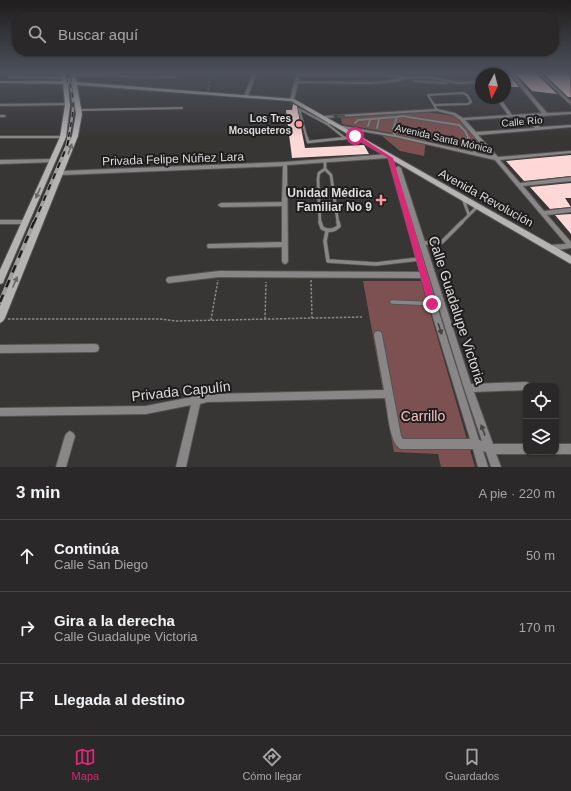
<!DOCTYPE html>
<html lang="es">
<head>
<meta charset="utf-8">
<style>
	body { margin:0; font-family:Helvetica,sans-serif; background:#363434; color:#f1f3f6 }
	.controls { position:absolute; right:12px; bottom:12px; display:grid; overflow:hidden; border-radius:8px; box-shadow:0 1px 3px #0004 }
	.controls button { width:36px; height:36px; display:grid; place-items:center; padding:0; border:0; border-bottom:1px solid #464445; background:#2a2828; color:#f1f3f6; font:20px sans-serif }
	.compass { position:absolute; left:475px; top:68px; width:36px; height:36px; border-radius:50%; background:#2a2828; box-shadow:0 1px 3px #0004; rotate:187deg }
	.stop { position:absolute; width:12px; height:12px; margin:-9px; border:3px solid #db2777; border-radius:50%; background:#fff }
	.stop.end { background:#db2777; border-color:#fff; box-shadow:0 1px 4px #0008 }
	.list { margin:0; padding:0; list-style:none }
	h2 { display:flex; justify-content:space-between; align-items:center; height:52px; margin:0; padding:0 16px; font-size:17px }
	h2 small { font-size:13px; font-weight:400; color:#a5a6a8 }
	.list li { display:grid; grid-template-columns:26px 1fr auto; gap:12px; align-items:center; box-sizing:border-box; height:72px; padding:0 16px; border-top:1px solid #464445 }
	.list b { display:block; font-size:15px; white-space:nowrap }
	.list p { margin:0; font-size:13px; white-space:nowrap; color:#a5a6a8 }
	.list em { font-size:13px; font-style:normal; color:#a5a6a8 }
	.icon { flex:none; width:22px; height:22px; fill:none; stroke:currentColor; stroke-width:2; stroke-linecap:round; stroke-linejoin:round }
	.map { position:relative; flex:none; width:571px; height:467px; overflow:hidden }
	.search { position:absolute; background:#2a2828; box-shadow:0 1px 3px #0004; left:12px; right:12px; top:12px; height:44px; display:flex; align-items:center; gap:10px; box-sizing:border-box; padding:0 14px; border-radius:16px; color:#a5a6a8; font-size:15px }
	.sheet { height:268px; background:#2a2828 }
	nav { display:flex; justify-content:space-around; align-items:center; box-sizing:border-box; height:56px; border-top:1px solid #464445; background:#2a2828; font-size:11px; color:#a5a6a8 }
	nav a { display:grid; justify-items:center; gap:2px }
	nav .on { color:#db2777 }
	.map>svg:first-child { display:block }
</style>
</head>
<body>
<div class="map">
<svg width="571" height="467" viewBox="0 0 571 467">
	<rect width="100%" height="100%" fill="#383535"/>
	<g fill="#7d5152">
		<path d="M 428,112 L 455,116 L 490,153 L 489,155 L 426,140 L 424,156 L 400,151 L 381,135 L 390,137 L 391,133 L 342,124 L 341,118 Z"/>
		<path d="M 363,281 L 421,281 L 475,467 L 441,467 L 438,454 L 394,452 Z"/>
	</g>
	<g fill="#ffd7d7">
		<path d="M 497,73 L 508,73 L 519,87 L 505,87 L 505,74 Z"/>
		<path d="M 515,73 L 536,73 L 557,94 L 532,91 Z"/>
		<path d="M 543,73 L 566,73 L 570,76 L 571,97 L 568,97 Z"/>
		<path d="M 293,104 L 297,106 L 305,148 L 364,145 L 369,154 L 292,158 L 286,110 L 292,110 Z"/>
		<path d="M 571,155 L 571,176 L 524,181 L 506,161 Z"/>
		<path d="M 571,183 L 571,198 L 565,198 L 571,207 L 550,209 L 530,187 Z"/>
		<path d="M 571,214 L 571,234 L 555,215 Z"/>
	</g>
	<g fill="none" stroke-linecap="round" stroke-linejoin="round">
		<g stroke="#565353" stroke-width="3">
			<g id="lane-far2">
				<path d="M 463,93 L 467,95 L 471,102 L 468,104 L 434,105 L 428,95 Z"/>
				<path d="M 434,105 L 437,110"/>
				<path d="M 79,110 L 182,108"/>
				<path d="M 355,123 L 358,120 L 397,117"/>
				<path d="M 327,124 L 345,138"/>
				<path d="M 368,126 L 370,120"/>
				<path d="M 377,128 L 379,119"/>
				<path d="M 395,136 L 393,129 L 397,117 L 402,116 L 459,125 L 465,131 L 469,139"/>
				<path d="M 307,139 L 299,109 L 327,124 L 331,122"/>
				<path d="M 341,139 L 355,136"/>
			</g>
		</g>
		<g stroke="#565353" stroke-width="4">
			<g id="lane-far1">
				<path d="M 307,138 L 308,142 L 346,138"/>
				<path d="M 468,138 L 476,154"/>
				<path d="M 325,162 L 325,169"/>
				<path d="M 325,169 L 331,175 L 338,223"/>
				<path d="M 463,199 L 469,215"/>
				<path d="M 320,223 L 318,179 L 319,173 L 325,169"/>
				<path d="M 461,223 L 477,207"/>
			</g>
		</g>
		<g stroke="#565353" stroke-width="5">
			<g id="lane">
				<path d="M 320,222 L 322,228 C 329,232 334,231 339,226 L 338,222"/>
				<path d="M 327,231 L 325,241 L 328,261 L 376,264 L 419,259"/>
				<path d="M 423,243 L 442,242 L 462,222"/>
				<path d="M 392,302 L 441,304"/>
			</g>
		</g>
		<g stroke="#565353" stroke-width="2">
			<g id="street">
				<path d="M 253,73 L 257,73 L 248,96 L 245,97 L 244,96 Z"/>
				<path d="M 478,73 L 482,73 L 483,74 L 481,74 L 481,75 Z"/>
				<path d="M 509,73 L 513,73 L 547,113 L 571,112 L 571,114 L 529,117 L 540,127 L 571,125 L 571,127 L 478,135 L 498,157 L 571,151 L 571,153 L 500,160 L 520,183 L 571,177 L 571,181 L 523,186 L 544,211 L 571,208 L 571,212 L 547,215 L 571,242 L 571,248 L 550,251 L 548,250 L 547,248 L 548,246 L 550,245 L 566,244 L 495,160 L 395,137 L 337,127 L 335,126 L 337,125 L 395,135 L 491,156 L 460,120 L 453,115 L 437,111 L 323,118 L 321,117 L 323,116 L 437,109 L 455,113 L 463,118 L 508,115 L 496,98 L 500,98 L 512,115 L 542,113 ZM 513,117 L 524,117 L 535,128 L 476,132 L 465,120 Z"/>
				<path d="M 537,73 L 541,73 L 571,102 L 571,105 Z"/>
				<path d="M 567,73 L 571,73 L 571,75 Z"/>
				<path d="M 73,74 L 174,76 L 176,77 L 174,78 L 74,76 L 72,75 Z"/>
				<path d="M 297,74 L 396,75 L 404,77 L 429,76 L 458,82 L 481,81 L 481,83 L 458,84 L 429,78 L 404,79 L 397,82 L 370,84 L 298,83 L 294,100 L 292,101 L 290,100 L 295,78 L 297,77 L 299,78 L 298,81 L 370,82 L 385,81 L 400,78 L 396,77 L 298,76 L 296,75 Z"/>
				<path d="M 9,76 L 64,77 L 66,78 L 64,79 L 10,78 L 9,78 Z"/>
				<path d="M 414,80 L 446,82 L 448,83 L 446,84 L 415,82 L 413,81 Z"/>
				<path d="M 69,103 L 69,105 L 68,105 L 0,106 L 0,104 Z"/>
				<path d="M 0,115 L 4,115 L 6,116 L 4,117 L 0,117 Z"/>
				<path d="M 0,136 L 63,136 L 65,137 L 63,138 L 0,138 Z"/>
				<path d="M 389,154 L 392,157 L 396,168 L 398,166 L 401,168 L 471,384 L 526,382 L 529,383 L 530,386 L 526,386 L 526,390 L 474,392 L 493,444 L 526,444 L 526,452 L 529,452 L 526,454 L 496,454 L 501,467 L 491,467 L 486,452 L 483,451 L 488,467 L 478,467 L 473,449 L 401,449 C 389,444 388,410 385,398 L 207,402 L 200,404 L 186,467 L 176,467 L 191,405 L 146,414 L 0,416 L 0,408 L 146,406 L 207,394 L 384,390 L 374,335 L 375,332 L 378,331 L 381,332 L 382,335 L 401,436 L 403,439 L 470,439 L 421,278 L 219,277 L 169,283 L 167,282 L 166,280 L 167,278 L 169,277 L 219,271 L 420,272 L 388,158 L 287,165 L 288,261 L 287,263 L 285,264 L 283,263 L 282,261 L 282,247 L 210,248 L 208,248 L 207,246 L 208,244 L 210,244 L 282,242 L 282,206 L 221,207 L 218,205 L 221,203 L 282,202 L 283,166 L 61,175 L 58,173 L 61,171 L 285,162 ZM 399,179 L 464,388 L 482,441 L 479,440 L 436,303 Z"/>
				<path d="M 53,159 L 55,161 L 55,162 L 0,164 L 0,160 Z"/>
				<path d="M 0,220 L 26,220 L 29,222 L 26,224 L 0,224 Z"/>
				<path d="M 95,344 L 98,345 L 99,348 L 98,351 L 95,352 L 0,353 L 0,345 Z"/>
				<path d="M 70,431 L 73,433 L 75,436 L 66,467 L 56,467 L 65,436 L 67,433 Z"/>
				<path d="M 556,444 L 571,444 L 571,454 L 556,454 L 553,452 L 556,452 Z"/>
			</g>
		</g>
		<g stroke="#565353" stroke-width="2">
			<path id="secondary" d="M 60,73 L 64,73 L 67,82 L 72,82 L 71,73 L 75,73 L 77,82 L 294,99 L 571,256 L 571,264 L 291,101 L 77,85 L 82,114 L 78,136 L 5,318 L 3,321 L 0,323 L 0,306 L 72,136 L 76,114 L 72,85 L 68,85 L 70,105 L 66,137 L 4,280 L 3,283 L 0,284 L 0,270 L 60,137 L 65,105 L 63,84 L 0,83 L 0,81 L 63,81 Z"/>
		</g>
		<path stroke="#8a8888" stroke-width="1" stroke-dasharray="2 1.5" stroke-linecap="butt" d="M 208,90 L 211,73"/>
		<g stroke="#8a8888" stroke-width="1.5" stroke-dasharray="2.5 1.5" stroke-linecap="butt">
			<path d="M 311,280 L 312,318"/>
			<path d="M 8,319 L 160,319 L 176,321 L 362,317"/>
			<path d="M 265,319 L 266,282"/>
			<path d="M 211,320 L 218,280"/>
		</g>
		<use href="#lane-far2" stroke="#888686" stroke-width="2"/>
		<use href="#lane-far1" stroke="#888686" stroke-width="2.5"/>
		<use href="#lane" stroke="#888686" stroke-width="3.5"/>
		<use href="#street" fill="#888686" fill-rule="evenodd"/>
		<use href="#secondary" fill="#b6b3b3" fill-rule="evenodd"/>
		<g stroke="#a29f9f" stroke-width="2.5">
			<path id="rail-far2" d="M 67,73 C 76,103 74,109 68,139"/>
		</g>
		<g stroke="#a29f9f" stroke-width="3.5">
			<path id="rail-far1" d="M 34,223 L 67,146 L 69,138"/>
		</g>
		<g stroke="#a29f9f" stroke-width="4">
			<path id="rail" d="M 0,302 L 34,222"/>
		</g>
		<use href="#rail-far2" stroke="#1e1d1d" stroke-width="1.5" stroke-dasharray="5" stroke-linecap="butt"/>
		<use href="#rail-far1" stroke="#1e1d1d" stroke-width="2" stroke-dasharray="6" stroke-linecap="butt"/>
		<use href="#rail" stroke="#1e1d1d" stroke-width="2.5" stroke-dasharray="8" stroke-linecap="butt"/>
	</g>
	<defs><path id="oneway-solid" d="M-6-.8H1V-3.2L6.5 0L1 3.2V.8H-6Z"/></defs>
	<g fill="#434242">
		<use href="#oneway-solid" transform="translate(339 116) rotate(177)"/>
		<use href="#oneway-solid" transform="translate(440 329) rotate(72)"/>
		<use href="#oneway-solid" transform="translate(483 430) rotate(-110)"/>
	</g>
	<g fill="#6a6868">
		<use href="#oneway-solid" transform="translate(70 149) rotate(-70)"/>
		<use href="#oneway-solid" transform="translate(38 193) rotate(114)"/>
		<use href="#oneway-solid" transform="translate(15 282) rotate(-67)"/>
	</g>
	<linearGradient id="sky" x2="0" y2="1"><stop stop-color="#1f1d1d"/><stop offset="0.53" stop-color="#4d515c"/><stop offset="1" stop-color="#4d515c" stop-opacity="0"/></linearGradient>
	<rect width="571" height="138" fill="url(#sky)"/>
	<path fill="#db2777" d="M 353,135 L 357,135 L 393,158 L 436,304 L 435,306 L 432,307 L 428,304 L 388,158 L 353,137 Z"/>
	<g fill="#f59b9e" stroke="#1e1d1d" stroke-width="1.5">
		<circle cx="299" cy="124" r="4"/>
		<path d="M379 194h4v4h4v4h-4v4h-4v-4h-4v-4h4z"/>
	</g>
	<g text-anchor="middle" stroke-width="4" stroke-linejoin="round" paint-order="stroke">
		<g font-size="10" font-weight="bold" fill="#dddbdb" stroke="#1e1d1d" text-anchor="end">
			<text x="291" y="122">Los Tres<tspan x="291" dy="12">Mosqueteros</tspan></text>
		</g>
		<g font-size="10" fill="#dddbdb" stroke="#1e1d1d">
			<text transform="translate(522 121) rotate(-5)" y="4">Calle Río</text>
			<text transform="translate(444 138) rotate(13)" y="4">Avenida Santa Mónica</text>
		</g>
		<g font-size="12" fill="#dddbdb" stroke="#1e1d1d">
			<text transform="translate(173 159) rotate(-2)" y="4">Privada Felipe Núñez Lara</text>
			<text transform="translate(486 198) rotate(29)" y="4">Avenida Revolución</text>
		</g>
		<g font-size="12" font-weight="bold" fill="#dddbdb" stroke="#1e1d1d" text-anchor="end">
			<text x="372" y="197">Unidad Médica<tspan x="372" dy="14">Familiar No 9</tspan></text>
		</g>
		<g font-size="14" fill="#dddbdb" stroke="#1e1d1d">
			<text transform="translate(457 310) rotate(72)" y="5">Calle Guadalupe Victoria</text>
			<text transform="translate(181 391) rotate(-6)" y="5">Privada Capulín</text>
		</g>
		<g font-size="14" fill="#f7c0c1" stroke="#1e1d1d">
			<text x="423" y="421">Carrillo</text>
		</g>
	</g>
</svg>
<div class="controls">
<button><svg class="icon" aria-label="locate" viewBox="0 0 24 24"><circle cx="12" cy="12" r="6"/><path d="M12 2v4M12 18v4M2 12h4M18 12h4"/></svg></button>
<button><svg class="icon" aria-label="layers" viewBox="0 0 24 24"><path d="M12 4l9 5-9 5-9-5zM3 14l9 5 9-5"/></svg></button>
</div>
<svg class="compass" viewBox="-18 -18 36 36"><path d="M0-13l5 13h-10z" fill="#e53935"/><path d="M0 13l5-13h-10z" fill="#a5a6a8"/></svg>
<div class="stop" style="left:355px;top:136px"></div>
<div class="stop end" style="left:432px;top:304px"></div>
<div class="search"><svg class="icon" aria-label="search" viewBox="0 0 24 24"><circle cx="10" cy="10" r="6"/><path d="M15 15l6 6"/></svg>Buscar aquí</div>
</div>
<section class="sheet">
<h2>3 min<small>A pie · 220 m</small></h2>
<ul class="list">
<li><svg class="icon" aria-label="ahead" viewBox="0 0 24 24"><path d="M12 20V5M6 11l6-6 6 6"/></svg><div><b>Continúa</b><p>Calle San Diego</p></div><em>50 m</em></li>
<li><svg class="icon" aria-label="right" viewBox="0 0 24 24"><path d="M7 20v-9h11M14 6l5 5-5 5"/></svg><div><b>Gira a la derecha</b><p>Calle Guadalupe Victoria</p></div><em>170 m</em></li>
<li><svg class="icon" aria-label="arrive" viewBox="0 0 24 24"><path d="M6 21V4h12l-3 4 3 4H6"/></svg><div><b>Llegada al destino</b></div></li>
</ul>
</section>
<nav>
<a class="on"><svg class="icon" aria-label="map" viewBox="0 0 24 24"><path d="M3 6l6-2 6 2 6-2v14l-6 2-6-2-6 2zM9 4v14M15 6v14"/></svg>Mapa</a>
<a><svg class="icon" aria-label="directions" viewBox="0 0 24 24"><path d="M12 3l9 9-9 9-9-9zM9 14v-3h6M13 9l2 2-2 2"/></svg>Cómo llegar</a>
<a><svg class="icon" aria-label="saved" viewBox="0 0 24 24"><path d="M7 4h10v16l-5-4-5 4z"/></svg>Guardados</a>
</nav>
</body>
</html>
